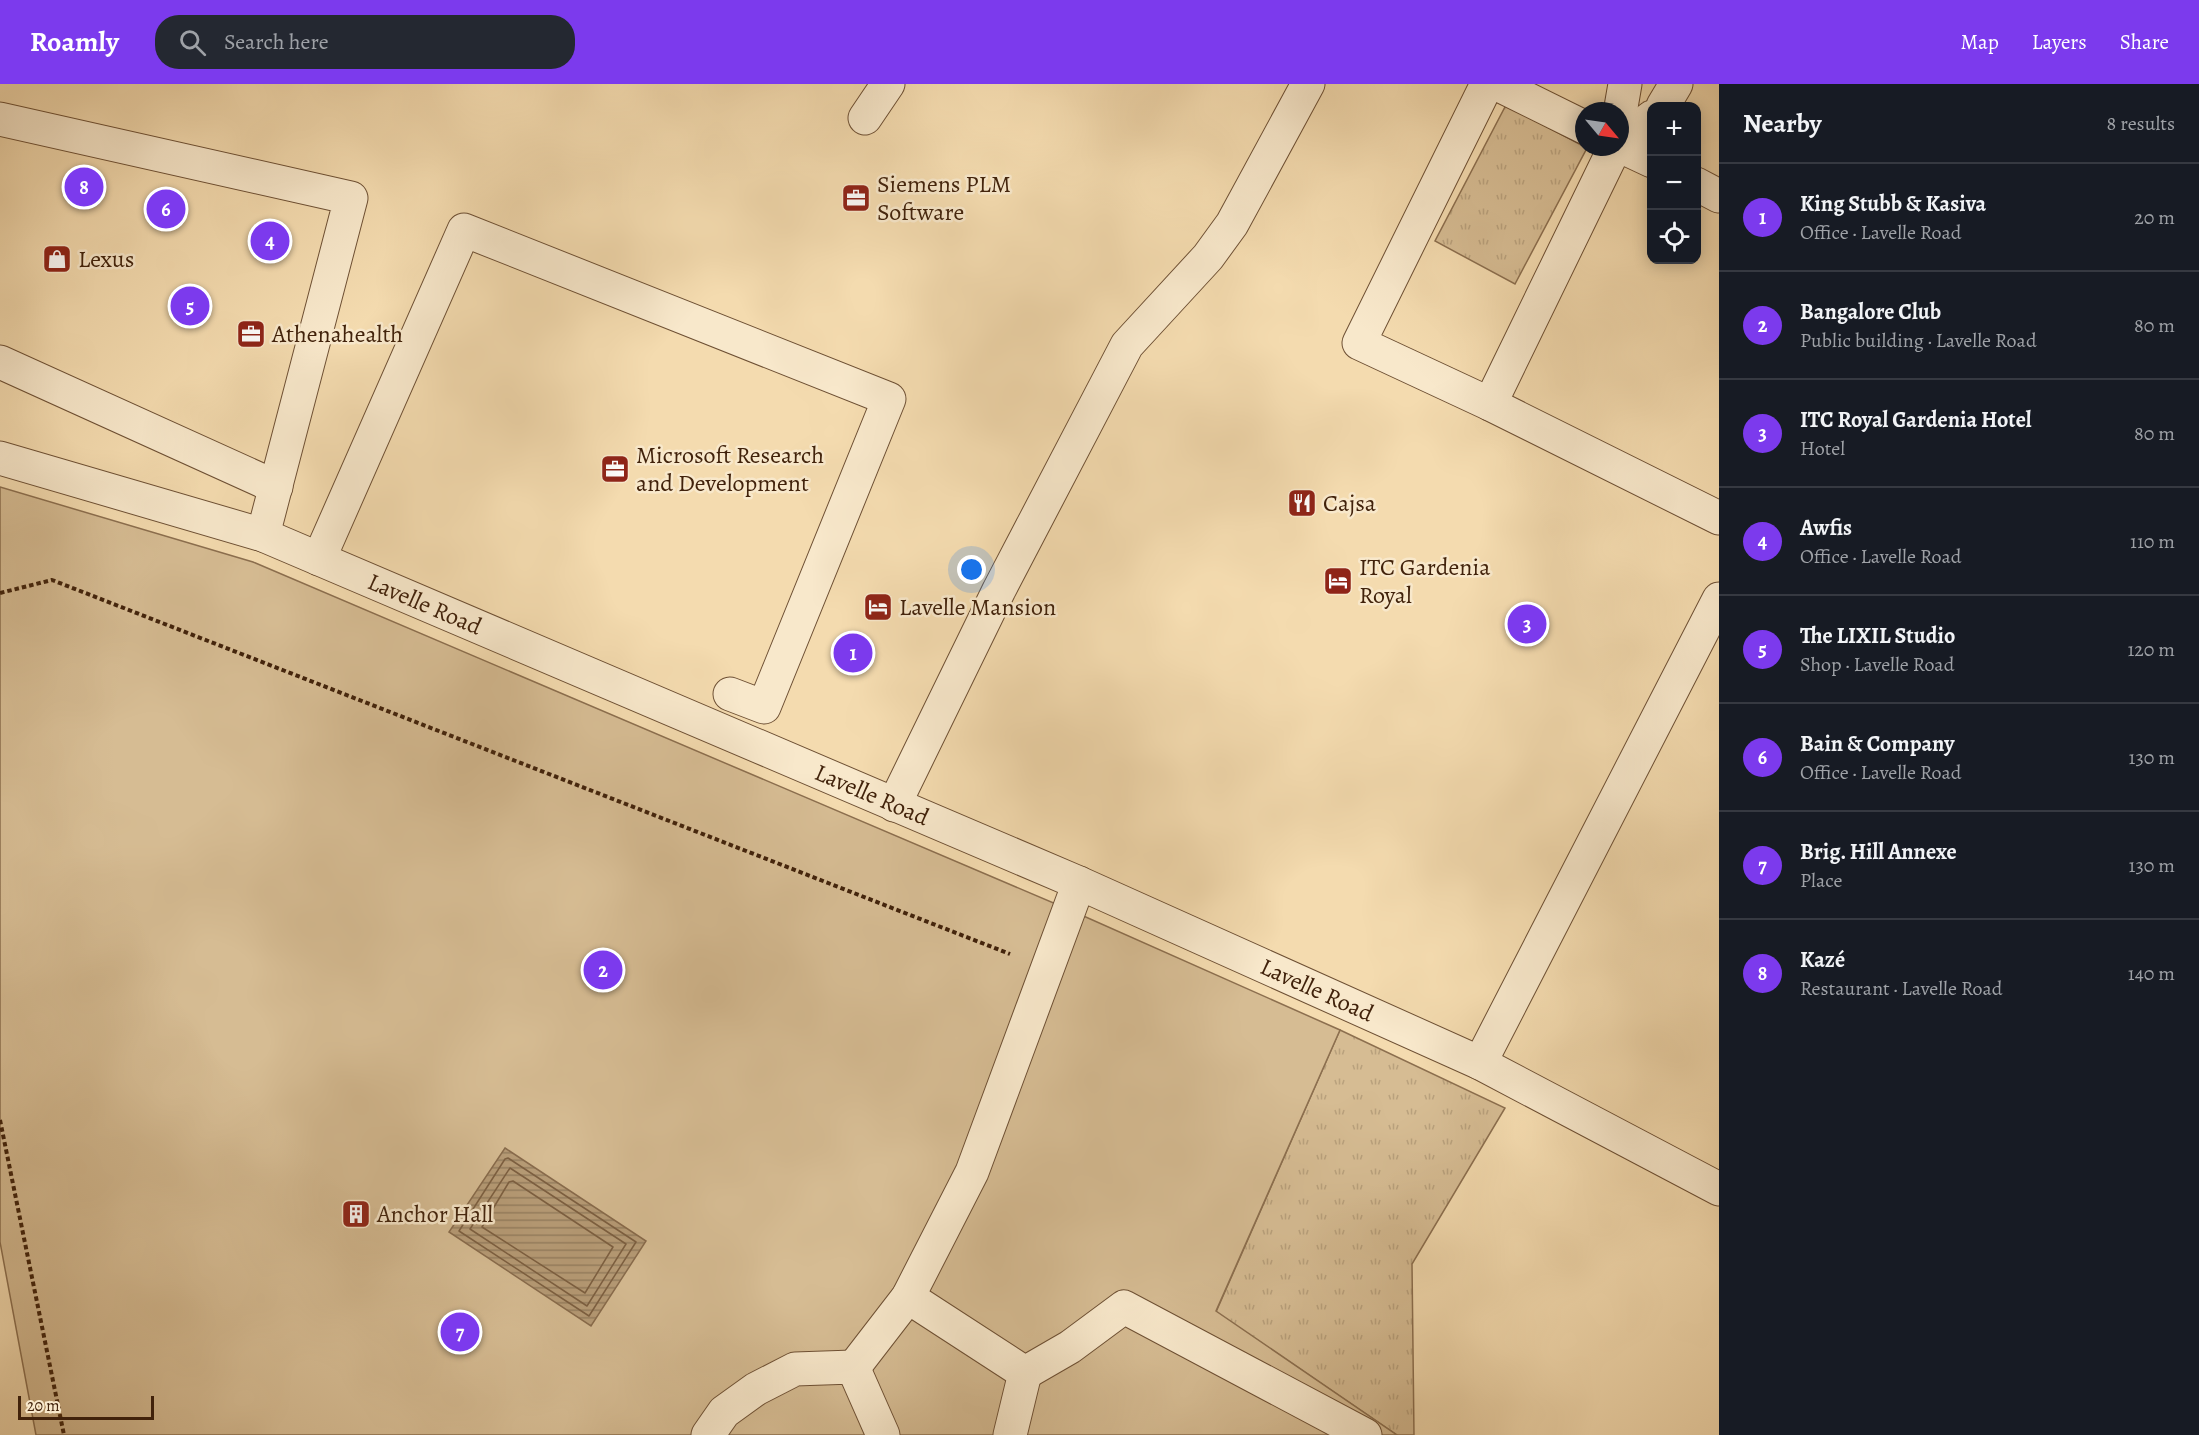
<!DOCTYPE html>
<html lang="en">
<head>
<meta charset="utf-8">
<style>
	body { margin:0; font-family:Alegreya,serif; background:#242831; color:#f1f3f6 }
	.controls { position:absolute; right:18px; top:18px; display:grid; overflow:hidden; border-radius:12px; box-shadow:0 3px 15px #0003 }
	.controls button { width:54px; height:54px; display:grid; place-items:center; padding:0; border:0; border-bottom:2px solid #363941; background:#171b24; color:#f1f3f6; font:30px sans-serif }
	.compass { position:absolute; left:1575px; top:18px; width:54px; height:54px; border-radius:50%; background:#171b24; box-shadow:0 3px 15px #0003; rotate:119deg }
	.scale { position:absolute; left:18px; bottom:15px; width:136px; box-sizing:border-box; padding-left:6px; border:3px solid #41220b; border-top:0; font-size:16px; line-height:21px; white-space:nowrap; color:#41220b; -webkit-text-stroke:4px #f8e8cb; paint-order:stroke }
	.you { position:absolute; left:972px; top:486px; width:21px; height:21px; margin:-15px; border:4px solid #fff; border-radius:50%; background:#1a73e8; box-shadow:0 0 0 9px #1a73e833 }
	.badge { display:grid; place-items:center; width:39px; height:39px; border-radius:50%; background:#7c3aed; color:#fff; font-size:20px; font-weight:700 }
	.pin { position:absolute; translate:-50% -50%; border:3px solid #fff; box-shadow:0 2px 6px #0006 }
	.list { margin:0; padding:0; list-style:none }
	h2 { display:flex; justify-content:space-between; align-items:center; height:78px; margin:0; padding:0 24px; font-size:26px }
	h2 small { font-size:20px; font-weight:400; color:#9ea1a6 }
	.list li { display:grid; grid-template-columns:39px 1fr auto; gap:18px; align-items:center; box-sizing:border-box; height:108px; padding:0 24px; border-top:2px solid #363941 }
	.list b { display:block; font-size:22px; white-space:nowrap }
	.list p { margin:0; font-size:20px; white-space:nowrap; color:#9ea1a6 }
	.list em { font-size:20px; font-style:normal; color:#9ea1a6 }
	.icon { flex:none; width:33px; height:33px; fill:none; stroke:currentColor; stroke-width:2; stroke-linecap:round; stroke-linejoin:round }
	.map { position:relative; flex:none; width:1719px; height:1351px; overflow:hidden }
	header { display:flex; align-items:center; gap:36px; box-sizing:border-box; height:84px; padding:0 30px; background:#7c3aed; color:#fff }
	header strong { font-size:28px }
	nav { display:flex; gap:33px; margin-inline-start:auto; font-size:21px }
	.search { width:420px; height:54px; background:#242831; display:flex; align-items:center; gap:15px; box-sizing:border-box; padding:0 21px; border-radius:24px; color:#9ea1a6; font-size:22px }
	main { display:flex }
	aside { flex:1; background:#171b24 }
	.map>svg:first-child { display:block }
</style>
</head>
<body>
<header>
<strong>Roamly</strong>
<div class="search"><svg class="icon" aria-label="search" viewBox="0 0 24 24"><circle cx="10" cy="10" r="6"/><path d="M15 15l6 6"/></svg>Search here</div>
<nav><a>Map</a><a>Layers</a><a>Share</a></nav>
</header>
<main>
<div class="map">
<svg width="1719" height="1351" viewBox="0 0 1719 1351">
	<defs>
		<pattern id="grass-tufts" width="24" height="20" patternUnits="userSpaceOnUse" patternTransform="scale(1.5)"><rect width="24" height="20" fill="#d6bc93"/><path d="M3 7l-1-3M5 7V3M7 7l1-3M15 17l-1-3M17 17v-4M19 17l1-3" fill="none" stroke="#b9a17d"/></pattern>
		<pattern id="water-rules" width="6" height="5" patternUnits="userSpaceOnUse" patternTransform="scale(1.5)"><rect width="6" height="5" fill="#b79c77"/><path d="M0 2.5h6" fill="none" stroke="#967f60"/></pattern>
	</defs>
	<rect width="100%" height="100%" fill="#f4dbaf"/>
	<filter id="stains"><feTurbulence type="fractalNoise" baseFrequency=".00333" numOctaves="4"/><feColorMatrix values="0 0 0 0 .2 0 0 0 0 .09 0 0 0 0 .02 0 0 0 .5 -.17"/></filter>
	<radialGradient id="worn" r=".72"><stop offset=".6" stop-color="#630" stop-opacity="0"/><stop offset="1" stop-color="#630" stop-opacity=".3"/></radialGradient>
	<g fill="url(#grass-tufts)" stroke="#8c6f4f" stroke-width="1.5">
		<path d="M 1506,21 L 1587,64 L 1515,200 L 1435,157 Z"/>
		<path d="M 1340,946 L 1505,1024 L 1412,1180 L 1414,1351 L 1397,1351 L 1216,1228 Z"/>
	</g>
	<path fill="#d6bc93" stroke="#8c6f4f" stroke-width="1.5" d="M 0,403 L 253,478 L 1070,826 L 1340,946 L 1216,1227 L 1397,1351 L 36,1351 L 0,1158 Z"/>
	<path fill="url(#water-rules)" stroke="#886b4c" stroke-width="1.5" d="M 505,1064 L 646,1157 L 591,1242 L 449,1148 Z"/>
	<g fill="none" stroke-linecap="round" stroke-linejoin="round">
		<g stroke="#7c5f41" stroke-width="1.5">
			<path d="M 508,1074 L 636,1158 L 589,1232 L 459,1147 L 505,1075 Z"/>
			<path d="M 510,1084 L 626,1160 L 587,1222 L 470,1145 Z"/>
			<path d="M 513,1097 L 613,1163 L 585,1209 L 482,1143 L 509,1098 Z"/>
		</g>
		<g stroke="#6e5034" stroke-width="35">
			<g id="minor">
				<path d="M 1487,0 L 1359,259 L 1490,320 L 1719,434"/>
				<path d="M 1497,0 L 1584,43"/>
				<path d="M 1663,22 L 1676,0"/>
				<path d="M 1620,29 L 1625,0"/>
				<path d="M 865,34 L 888,0"/>
				<path d="M 0,35 L 351,114 L 263,451"/>
				<path d="M 1620,57 L 1652,33"/>
				<path d="M 1620,62 L 1652,77"/>
				<path d="M 1696,100 L 1719,112"/>
				<path d="M 0,278 L 276,403"/>
				<path d="M 1490,320 L 1615,63"/>
				<path id="s1" d="M 0,374 L 263,451 L 1079,799 L 1480,979 L 1719,1105"/>
				<path d="M 319,475 L 464,146 L 889,315 L 764,623 L 730,610"/>
				<path d="M 894,721 L 999,506 L 1127,261 L 1208,173 L 1232,140 L 1308,0"/>
				<path d="M 1480,979 L 1719,515"/>
				<path d="M 908,1213 L 1025,1289 L 1070,1263 L 1124,1223 L 1365,1351"/>
				<path d="M 854,1283 L 908,1213 L 972,1088 L 1079,799"/>
				<path d="M 708,1351 L 724,1328 L 756,1305 L 795,1285 L 853,1283 L 883,1351"/>
				<path d="M 1010,1351 L 1025,1289"/>
			</g>
		</g>
		<g stroke="#41220b" stroke-width="4" stroke-dasharray="4.5 3" stroke-linecap="butt">
			<path d="M 0,509 L 52,496 L 1010,870"/>
			<path d="M 0,1036 L 64,1351"/>
		</g>
		<use href="#minor" stroke="#f8e8cb" stroke-width="33"/>
	</g>
	<defs>
		<g id="office-square" transform="scale(1.5)"><rect x="-9" y="-9" width="18" height="18" rx="4" fill="#8f2418" stroke="#f8e8cb"/><path d="M-6-3h4V-5.5h4V-3h4V5H-6ZM-1-4.5V-3h2v-1.5ZM-6 0V1H6V0Z" fill="#fff"/></g>
		<g id="shop-square" transform="scale(1.5)"><rect x="-9" y="-9" width="18" height="18" rx="4" fill="#8f2418" stroke="#f8e8cb"/><path d="M-5-2.5h2.3a2.7 3.5 0 0 1 5.4 0H5L5.5 6h-11ZM-1.5-2.5h3a1.5 2.3 0 0 0-3 0Z" fill="#fff"/></g>
		<g id="restaurant-square" transform="scale(1.5)"><rect x="-9" y="-9" width="18" height="18" rx="4" fill="#8f2418" stroke="#f8e8cb"/><path d="M-5-6h1v4h1v-4h1v4h1v-4h1v5L-1.5 .5V6h-2V.5L-5-1ZM5-6V6H3V1.5H1.5Q1.5-4 5-6Z" fill="#fff"/></g>
		<g id="hotel-square" transform="scale(1.5)"><rect x="-9" y="-9" width="18" height="18" rx="4" fill="#8f2418" stroke="#f8e8cb"/><path d="M-6-4.5h1.5V1H6V5H4.5V3h-9V5H-6ZM-4 0a1.8 1.8 0 1 1 3.6 0ZM.5 0V-2.5h3Q6-2.5 6 0Z" fill="#fff"/></g>
		<g id="building-square" transform="scale(1.5)"><rect x="-9" y="-9" width="18" height="18" rx="4" fill="#8f2418" stroke="#f8e8cb"/><path d="M-4-6H4V6H1V3H-1V6H-4ZM-2.5-4.3h1.7v1.8h-1.7ZM.8-4.3h1.7v1.8H.8ZM-2.5-1h1.7V.8h-1.7ZM.8-1h1.7V.8H.8Z" fill="#fff"/></g>
	</defs>
	<g fill-rule="evenodd">
		<use href="#office-square" x="856" y="114"/>
		<use href="#shop-square" x="57" y="175"/>
		<use href="#office-square" x="251" y="250"/>
		<use href="#office-square" x="615" y="385"/>
		<use href="#restaurant-square" x="1302" y="419"/>
		<use href="#hotel-square" x="1338" y="497"/>
		<use href="#hotel-square" x="878" y="523"/>
		<use href="#building-square" x="356" y="1130"/>
	</g>
	<g text-anchor="middle" stroke-width="5" stroke-linejoin="round" paint-order="stroke">
		<g font-size="24" fill="#41220b" stroke="#f8e8cb" text-anchor="start">
			<text x="877" y="108">Siemens PLM<tspan x="877" dy="28">Software</tspan></text>
			<text x="78" y="183">Lexus</text>
			<text x="272" y="258">Athenahealth</text>
			<text x="636" y="379">Microsoft Research<tspan x="636" dy="28">and Development</tspan></text>
			<text x="1323" y="427">Cajsa</text>
			<text x="1359" y="491">ITC Gardenia<tspan x="1359" dy="28">Royal</tspan></text>
			<text x="899" y="531">Lavelle Mansion</text>
			<text x="377" y="1138">Anchor Hall</text>
		</g>
		<g font-size="24" fill="#41220b" stroke="#f8e8cb">
			<text dy="8" stroke="none"><textPath href="#s1" startOffset="450">Lavelle Road</textPath></text>
			<text dy="8" stroke="none"><textPath href="#s1" startOffset="936">Lavelle Road</textPath></text>
			<text dy="8" stroke="none"><textPath href="#s1" startOffset="1422">Lavelle Road</textPath></text>
		</g>
	</g>
	<rect width="100%" height="100%" filter="url(#stains)"/>
	<rect width="100%" height="100%" fill="url(#worn)"/>
</svg>
<div class="controls">
<button>+</button>
<button>−</button>
<button><svg class="icon" aria-label="locate" viewBox="0 0 24 24"><circle cx="12" cy="12" r="6"/><path d="M12 2v4M12 18v4M2 12h4M18 12h4"/></svg></button>
</div>
<svg class="compass" viewBox="-18 -18 36 36"><path d="M0-13l5 13h-10z" fill="#e53935"/><path d="M0 13l5-13h-10z" fill="#9ea1a6"/></svg>
<div class="scale">20 m</div>
<div class="you"></div>
<div class="pin badge" style="left:853px;top:569px">1</div>
<div class="pin badge" style="left:603px;top:886px">2</div>
<div class="pin badge" style="left:1527px;top:540px">3</div>
<div class="pin badge" style="left:270px;top:157px">4</div>
<div class="pin badge" style="left:190px;top:222px">5</div>
<div class="pin badge" style="left:166px;top:125px">6</div>
<div class="pin badge" style="left:460px;top:1248px">7</div>
<div class="pin badge" style="left:84px;top:103px">8</div>
</div>
<aside>
<h2>Nearby<small>8 results</small></h2>
<ul class="list">
<li><span class="badge">1</span><div><b>King Stubb &amp; Kasiva</b><p>Office · Lavelle Road</p></div><em>20 m</em></li>
<li><span class="badge">2</span><div><b>Bangalore Club</b><p>Public building · Lavelle Road</p></div><em>80 m</em></li>
<li><span class="badge">3</span><div><b>ITC Royal Gardenia Hotel</b><p>Hotel</p></div><em>80 m</em></li>
<li><span class="badge">4</span><div><b>Awfis</b><p>Office · Lavelle Road</p></div><em>110 m</em></li>
<li><span class="badge">5</span><div><b>The LIXIL Studio</b><p>Shop · Lavelle Road</p></div><em>120 m</em></li>
<li><span class="badge">6</span><div><b>Bain &amp; Company</b><p>Office · Lavelle Road</p></div><em>130 m</em></li>
<li><span class="badge">7</span><div><b>Brig. Hill Annexe</b><p>Place</p></div><em>130 m</em></li>
<li><span class="badge">8</span><div><b>Kazé</b><p>Restaurant · Lavelle Road</p></div><em>140 m</em></li>
</ul>
</aside>
</main>
</body>
</html>
